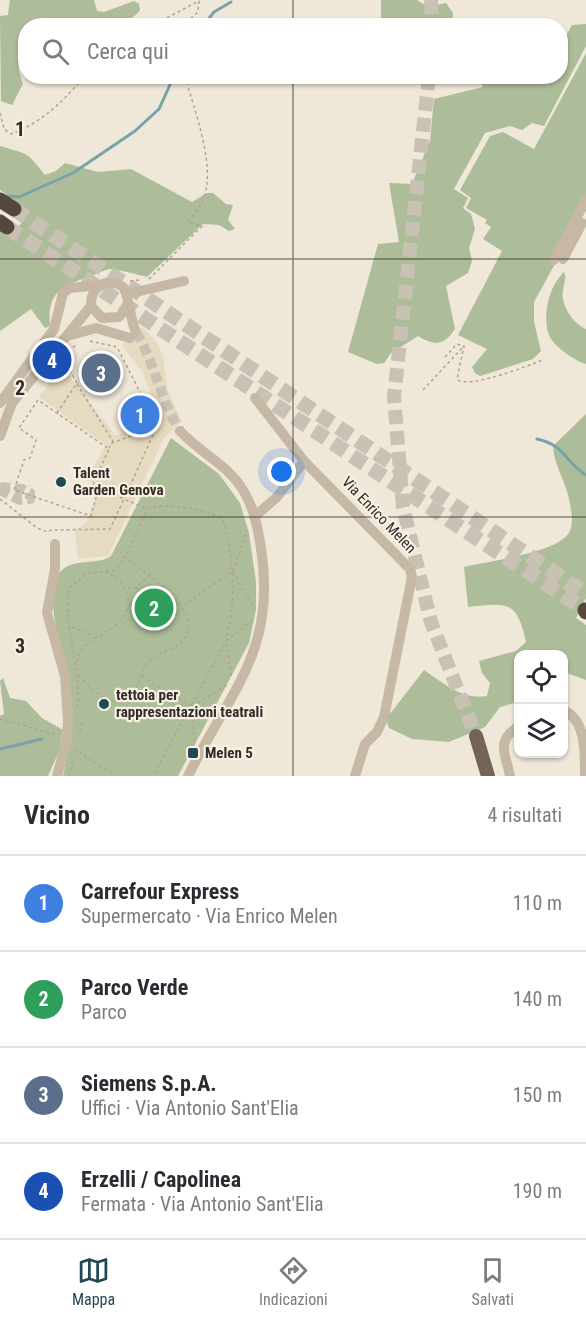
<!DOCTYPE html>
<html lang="it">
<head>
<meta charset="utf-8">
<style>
	body { margin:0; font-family:"Roboto Condensed",sans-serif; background:#f7f7f7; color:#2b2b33 }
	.controls { position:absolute; right:18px; bottom:18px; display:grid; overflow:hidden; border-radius:12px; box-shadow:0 2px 4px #0004 }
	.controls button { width:54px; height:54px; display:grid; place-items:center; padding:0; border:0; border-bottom:2px solid #e1e1e2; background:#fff; color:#2b2b33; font:30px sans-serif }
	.you { position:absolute; left:282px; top:472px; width:21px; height:21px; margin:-15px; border:4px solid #fff; border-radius:50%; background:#1a73e8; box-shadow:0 0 0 9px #1a73e833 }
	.badge { display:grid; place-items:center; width:39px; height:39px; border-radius:50%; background:#1f4851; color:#fff; font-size:20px; font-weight:700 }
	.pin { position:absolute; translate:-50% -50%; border:3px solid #fff; box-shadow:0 2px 6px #0006 }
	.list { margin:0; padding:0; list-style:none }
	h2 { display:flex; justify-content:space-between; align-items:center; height:78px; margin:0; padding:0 24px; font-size:26px }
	h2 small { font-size:20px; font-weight:400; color:#7c7c81 }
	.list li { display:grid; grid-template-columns:39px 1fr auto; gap:18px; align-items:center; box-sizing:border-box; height:96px; padding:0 24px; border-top:2px solid #e1e1e2 }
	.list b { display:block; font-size:22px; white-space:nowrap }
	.list p { margin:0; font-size:20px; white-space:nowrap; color:#7c7c81 }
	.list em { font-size:20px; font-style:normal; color:#7c7c81 }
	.icon { flex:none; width:33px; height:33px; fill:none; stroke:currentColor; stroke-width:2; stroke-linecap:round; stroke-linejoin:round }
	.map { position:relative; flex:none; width:586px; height:776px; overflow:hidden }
	.search { position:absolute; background:#fff; box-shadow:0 2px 4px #0004; left:18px; right:18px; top:18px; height:66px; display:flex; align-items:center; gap:15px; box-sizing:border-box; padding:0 21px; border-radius:24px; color:#7c7c81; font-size:22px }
	.sheet { height:462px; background:#fff }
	nav { display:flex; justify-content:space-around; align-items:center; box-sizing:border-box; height:84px; border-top:2px solid #e1e1e2; background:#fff; font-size:16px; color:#7c7c81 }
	nav a { display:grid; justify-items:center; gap:3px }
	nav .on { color:#1f4851 }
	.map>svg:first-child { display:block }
</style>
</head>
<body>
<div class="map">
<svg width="586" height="776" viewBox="0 0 586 776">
	<rect width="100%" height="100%" fill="#efe7d8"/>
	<g fill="#adbd9a">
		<path d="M 10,0 L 94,0 L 97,11 L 104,12 L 134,1 L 139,4 L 140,10 C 124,34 53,26 26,26 L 25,65 L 18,68 L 23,84 L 12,105 L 1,101 L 0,16 L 8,15 Z"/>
		<path d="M 381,0 L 417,0 L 428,7 L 446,3 L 453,13 L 452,25 L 381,25 Z"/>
		<path d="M 586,24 L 586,46 L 544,126 L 532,123 L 522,130 L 510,126 L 485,133 L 454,189 L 468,198 L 463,208 L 471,214 L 475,229 L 469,248 L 472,261 L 468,273 L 446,286 L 455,329 C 444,346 434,346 418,336 L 391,353 L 384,363 L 377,364 L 348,352 L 378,244 L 399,242 L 389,183 L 412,184 L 430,141 L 434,99 L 483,87 L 478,77 L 560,76 L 561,45 L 572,25 Z"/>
		<path d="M 586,53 L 586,195 L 556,262 L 534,302 L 534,322 L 541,351 L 533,359 L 480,376 L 475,373 L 472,367 L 487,349 L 458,335 L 502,251 L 483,239 L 491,227 L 485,223 L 487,220 L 466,208 L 471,198 L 460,190 L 490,136 L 503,132 L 534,149 Z"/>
		<path d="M 0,146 C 29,155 25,150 45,175 L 56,171 L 65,163 L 98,172 L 131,169 L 192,202 L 207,193 L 213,193 L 226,204 L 233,205 L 228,220 L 235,229 L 229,231 L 219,225 L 203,224 L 147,277 C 140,275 116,269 110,269 C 103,270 95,275 88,277 C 60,287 47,293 50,326 L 45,328 L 31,309 L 0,331 L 0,230 L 13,232 C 20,225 26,220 26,209 L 0,190 Z"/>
		<path d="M 564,272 C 567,278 564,282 563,290 C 560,304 573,324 586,329 L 586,364 C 575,361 553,346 549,335 C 542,315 549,286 564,272 Z"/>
		<path d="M 586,414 L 586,598 L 576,618 L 586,625 L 586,680 L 564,672 L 564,654 L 518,654 L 518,702 L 500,707 L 485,727 L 449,742 L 412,739 L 389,728 L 386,719 L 424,670 C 443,683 462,700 487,696 L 490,683 L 482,673 L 479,661 L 516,651 L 526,642 C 517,600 508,603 468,607 L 464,567 C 488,561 555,553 568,534 C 575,525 571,510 569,499 C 565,480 554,465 553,446 Z"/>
		<path d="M 171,438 L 219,474 L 240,503 L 249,533 L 256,582 L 256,610 L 249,643 L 178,776 L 63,776 C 67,754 73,729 72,707 C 71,675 39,597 60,572 C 73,557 97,566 111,556 Z"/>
		<path d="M 3,678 L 10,698 L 26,701 L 42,718 L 63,730 L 60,749 L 48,776 L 0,776 L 0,716 L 4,714 L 0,681 Z"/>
	</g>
	<path fill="#e6dac0" d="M 143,327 L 157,343 L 163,356 L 168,391 L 182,421 L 164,438 L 108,556 L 78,559 L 75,530 L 86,523 L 100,486 L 77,478 L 82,465 L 92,469 L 106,445 L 39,397 L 62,367 L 116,436 L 136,424 L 155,406 L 143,373 L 122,345 Z"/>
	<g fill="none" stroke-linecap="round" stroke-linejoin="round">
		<g stroke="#79a3aa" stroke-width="3">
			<path d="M 203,26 L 214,12 L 231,2"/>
			<path d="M 4,196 L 19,197 L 73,173 L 135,131 L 159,109 L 174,76"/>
			<path d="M 537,439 C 565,445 565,462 586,475"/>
			<path d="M 0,749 L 42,739"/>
		</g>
		<g stroke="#c9c1b4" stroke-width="10" stroke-dasharray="10 5" stroke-linecap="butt">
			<path d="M 136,332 C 155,363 160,399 180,431"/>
			<path d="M 0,487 L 22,489 L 30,493 L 30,499 L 20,500 L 0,490"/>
		</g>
		<g stroke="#c9c1b4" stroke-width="14" stroke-dasharray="14 7" stroke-linecap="butt">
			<path d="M 431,0 L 432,26"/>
			<path d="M 429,76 L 394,397 L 403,507 L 431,622 L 476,736"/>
		</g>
		<g stroke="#c9c1b4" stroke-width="15" stroke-dasharray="15 8" stroke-linecap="butt">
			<path d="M 14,209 L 586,594"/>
			<path d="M 7,227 L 585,610"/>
		</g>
		<g stroke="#b2a290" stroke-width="1.5" stroke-dasharray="3 3" stroke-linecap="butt">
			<path d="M 151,26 L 199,1 L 198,12 L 182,26"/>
			<path d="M 0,113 L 4,129 L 11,134 C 42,123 64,100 85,76"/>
			<path d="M 149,279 L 202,226 L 188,222 C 193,216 198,209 202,202 C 218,170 194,110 185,76"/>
			<path d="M 130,281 L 139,280"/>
			<path d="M 90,341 L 117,347 L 157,426 L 112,443 L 109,448"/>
			<path d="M 68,351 L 76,345"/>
			<path d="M 445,357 L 457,344 L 464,346 L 457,379 C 467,390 527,366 543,360"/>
			<path d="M 77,384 L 114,443"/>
			<path d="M 423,390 L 463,347"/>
			<path d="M 57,413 L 77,383 L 63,358"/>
			<path d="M 99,487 L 93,485 L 109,449 L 38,400 L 19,428 L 36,440 L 30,458 L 24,460 L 14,490 L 91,516 L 99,487 L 124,499 L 157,426"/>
			<path d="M 0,499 L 37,528 L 48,532 L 51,530 L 110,529 L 124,499 L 147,509 C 160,502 214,509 223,521 C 235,560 236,602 226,641 L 153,776"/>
			<path d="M 105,572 C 122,580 127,586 129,604"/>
			<path d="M 233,572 L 253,607"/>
			<path d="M 128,588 L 136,588 L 148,576"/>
			<path d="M 137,589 L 142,598"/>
			<path d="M 159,590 L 160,597"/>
			<path d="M 184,605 L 234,570 L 247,530"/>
			<path d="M 72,627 L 95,636"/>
			<path d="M 77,662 C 80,641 104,636 117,624 C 126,617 127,605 136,597 L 164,589"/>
			<path d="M 79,676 C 93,689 117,718 134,691 C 140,682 141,670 148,662 C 157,652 171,651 180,643 C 212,613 145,573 126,558"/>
			<path d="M 231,676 L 226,641 L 251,621"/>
			<path d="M 142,677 L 192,706 L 194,745"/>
			<path d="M 193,706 L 227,685"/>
			<path d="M 77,707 C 83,671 60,616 70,587 L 88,573 L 116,570 L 127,554 L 147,510"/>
			<path d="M 0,719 L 57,735"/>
			<path d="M 78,737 L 82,723"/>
			<path d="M 74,749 L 116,776"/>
			<path d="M 69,776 L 73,759"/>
		</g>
		<g stroke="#c6b8a5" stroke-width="10">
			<path d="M 563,259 L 582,223"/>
			<path d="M 554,260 L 586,200"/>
			<path d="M 127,294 L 184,281"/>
			<path d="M 127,307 L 119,317 L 102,318 L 91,306 C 90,287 107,276 123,287 C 130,297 129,317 136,332"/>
			<path d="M 71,335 L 96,328 L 130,338"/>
			<path d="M 255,398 L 304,461 L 410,569 L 412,577 L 384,717 L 377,732 L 365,744 L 355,776"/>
			<path d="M 0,403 L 54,329 L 63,293 L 70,288 L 100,285"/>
			<path d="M 180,431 C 199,452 227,464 243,490 C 255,509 259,533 262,556 C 275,654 228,694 188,776"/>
			<path d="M 0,436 L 12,403 L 91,306"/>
			<path d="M 254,517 L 277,497 L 304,461"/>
			<path d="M 55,544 L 55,569 L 47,613 L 65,676 L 68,721 L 67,739 L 57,776"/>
			<path d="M 564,711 C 586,719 585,754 585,776"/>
			<path d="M 510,776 C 506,755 495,741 518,727"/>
		</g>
		<path stroke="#746458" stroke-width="14" d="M 476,736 L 488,776"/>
		<g stroke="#53473e" stroke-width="15">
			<path d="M 0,200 L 14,209"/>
			<path d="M 0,222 L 7,227"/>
			<path d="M 585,610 L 586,612"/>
		</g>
	</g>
	<path fill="none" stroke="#332b26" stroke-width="1.5" stroke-opacity="0.55" d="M 293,0 L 293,26M 293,76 L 293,776M 0,259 L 586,259M 0,517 L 586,517"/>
	<g fill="#1f4851" stroke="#f7f1e4" stroke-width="2">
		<circle cx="61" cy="482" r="6"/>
		<circle cx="104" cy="704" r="6"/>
		<rect x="187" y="747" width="12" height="12" rx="3"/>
	</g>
	<g text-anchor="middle" stroke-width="4.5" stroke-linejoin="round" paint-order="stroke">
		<g font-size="15" font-weight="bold" fill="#332b26" stroke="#f7f1e4" text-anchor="start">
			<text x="73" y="478">Talent<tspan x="73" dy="17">Garden Genova</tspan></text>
			<text x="116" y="700">tettoia per<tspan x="116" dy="17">rappresentazioni teatrali</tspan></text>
			<text x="205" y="758">Melen 5</text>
		</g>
		<g font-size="15" fill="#332b26" stroke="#f7f1e4">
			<text transform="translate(379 515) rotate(46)" y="5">Via Enrico Melen</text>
		</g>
	</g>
	<g font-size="20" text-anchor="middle" font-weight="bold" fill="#332b26" stroke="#f7f1e4" stroke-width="4.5" stroke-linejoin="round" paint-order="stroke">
		<text x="20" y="136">1</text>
		<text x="20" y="395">2</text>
		<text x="20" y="653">3</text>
	</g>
</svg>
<div class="controls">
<button><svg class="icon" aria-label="locate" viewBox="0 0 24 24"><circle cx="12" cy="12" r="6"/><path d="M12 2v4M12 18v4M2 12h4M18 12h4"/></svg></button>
<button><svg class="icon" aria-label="layers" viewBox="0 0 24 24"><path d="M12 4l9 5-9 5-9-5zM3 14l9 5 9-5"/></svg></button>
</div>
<div class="you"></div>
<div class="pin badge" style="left:140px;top:415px;background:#3f7fe0">1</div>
<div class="pin badge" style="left:154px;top:608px;background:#2e9e5b">2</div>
<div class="pin badge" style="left:101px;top:373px;background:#5c6f8a">3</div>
<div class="pin badge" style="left:52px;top:360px;background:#1a4fb4">4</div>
<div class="search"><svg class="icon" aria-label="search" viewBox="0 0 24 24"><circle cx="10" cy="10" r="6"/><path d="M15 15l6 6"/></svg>Cerca qui</div>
</div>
<section class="sheet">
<h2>Vicino<small>4 risultati</small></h2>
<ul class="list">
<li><span class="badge" style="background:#3f7fe0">1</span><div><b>Carrefour Express</b><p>Supermercato · Via Enrico Melen</p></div><em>110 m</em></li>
<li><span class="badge" style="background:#2e9e5b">2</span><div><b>Parco Verde</b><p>Parco</p></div><em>140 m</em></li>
<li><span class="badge" style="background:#5c6f8a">3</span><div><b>Siemens S.p.A.</b><p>Uffici · Via Antonio Sant'Elia</p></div><em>150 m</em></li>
<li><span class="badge" style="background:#1a4fb4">4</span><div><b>Erzelli / Capolinea</b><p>Fermata · Via Antonio Sant'Elia</p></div><em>190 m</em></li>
</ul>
</section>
<nav>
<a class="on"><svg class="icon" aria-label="map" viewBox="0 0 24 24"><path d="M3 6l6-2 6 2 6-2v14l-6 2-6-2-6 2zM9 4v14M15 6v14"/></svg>Mappa</a>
<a><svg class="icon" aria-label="directions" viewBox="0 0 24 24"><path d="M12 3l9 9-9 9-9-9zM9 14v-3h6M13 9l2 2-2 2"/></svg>Indicazioni</a>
<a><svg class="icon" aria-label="saved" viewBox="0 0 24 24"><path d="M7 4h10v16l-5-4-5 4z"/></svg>Salvati</a>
</nav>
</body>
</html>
